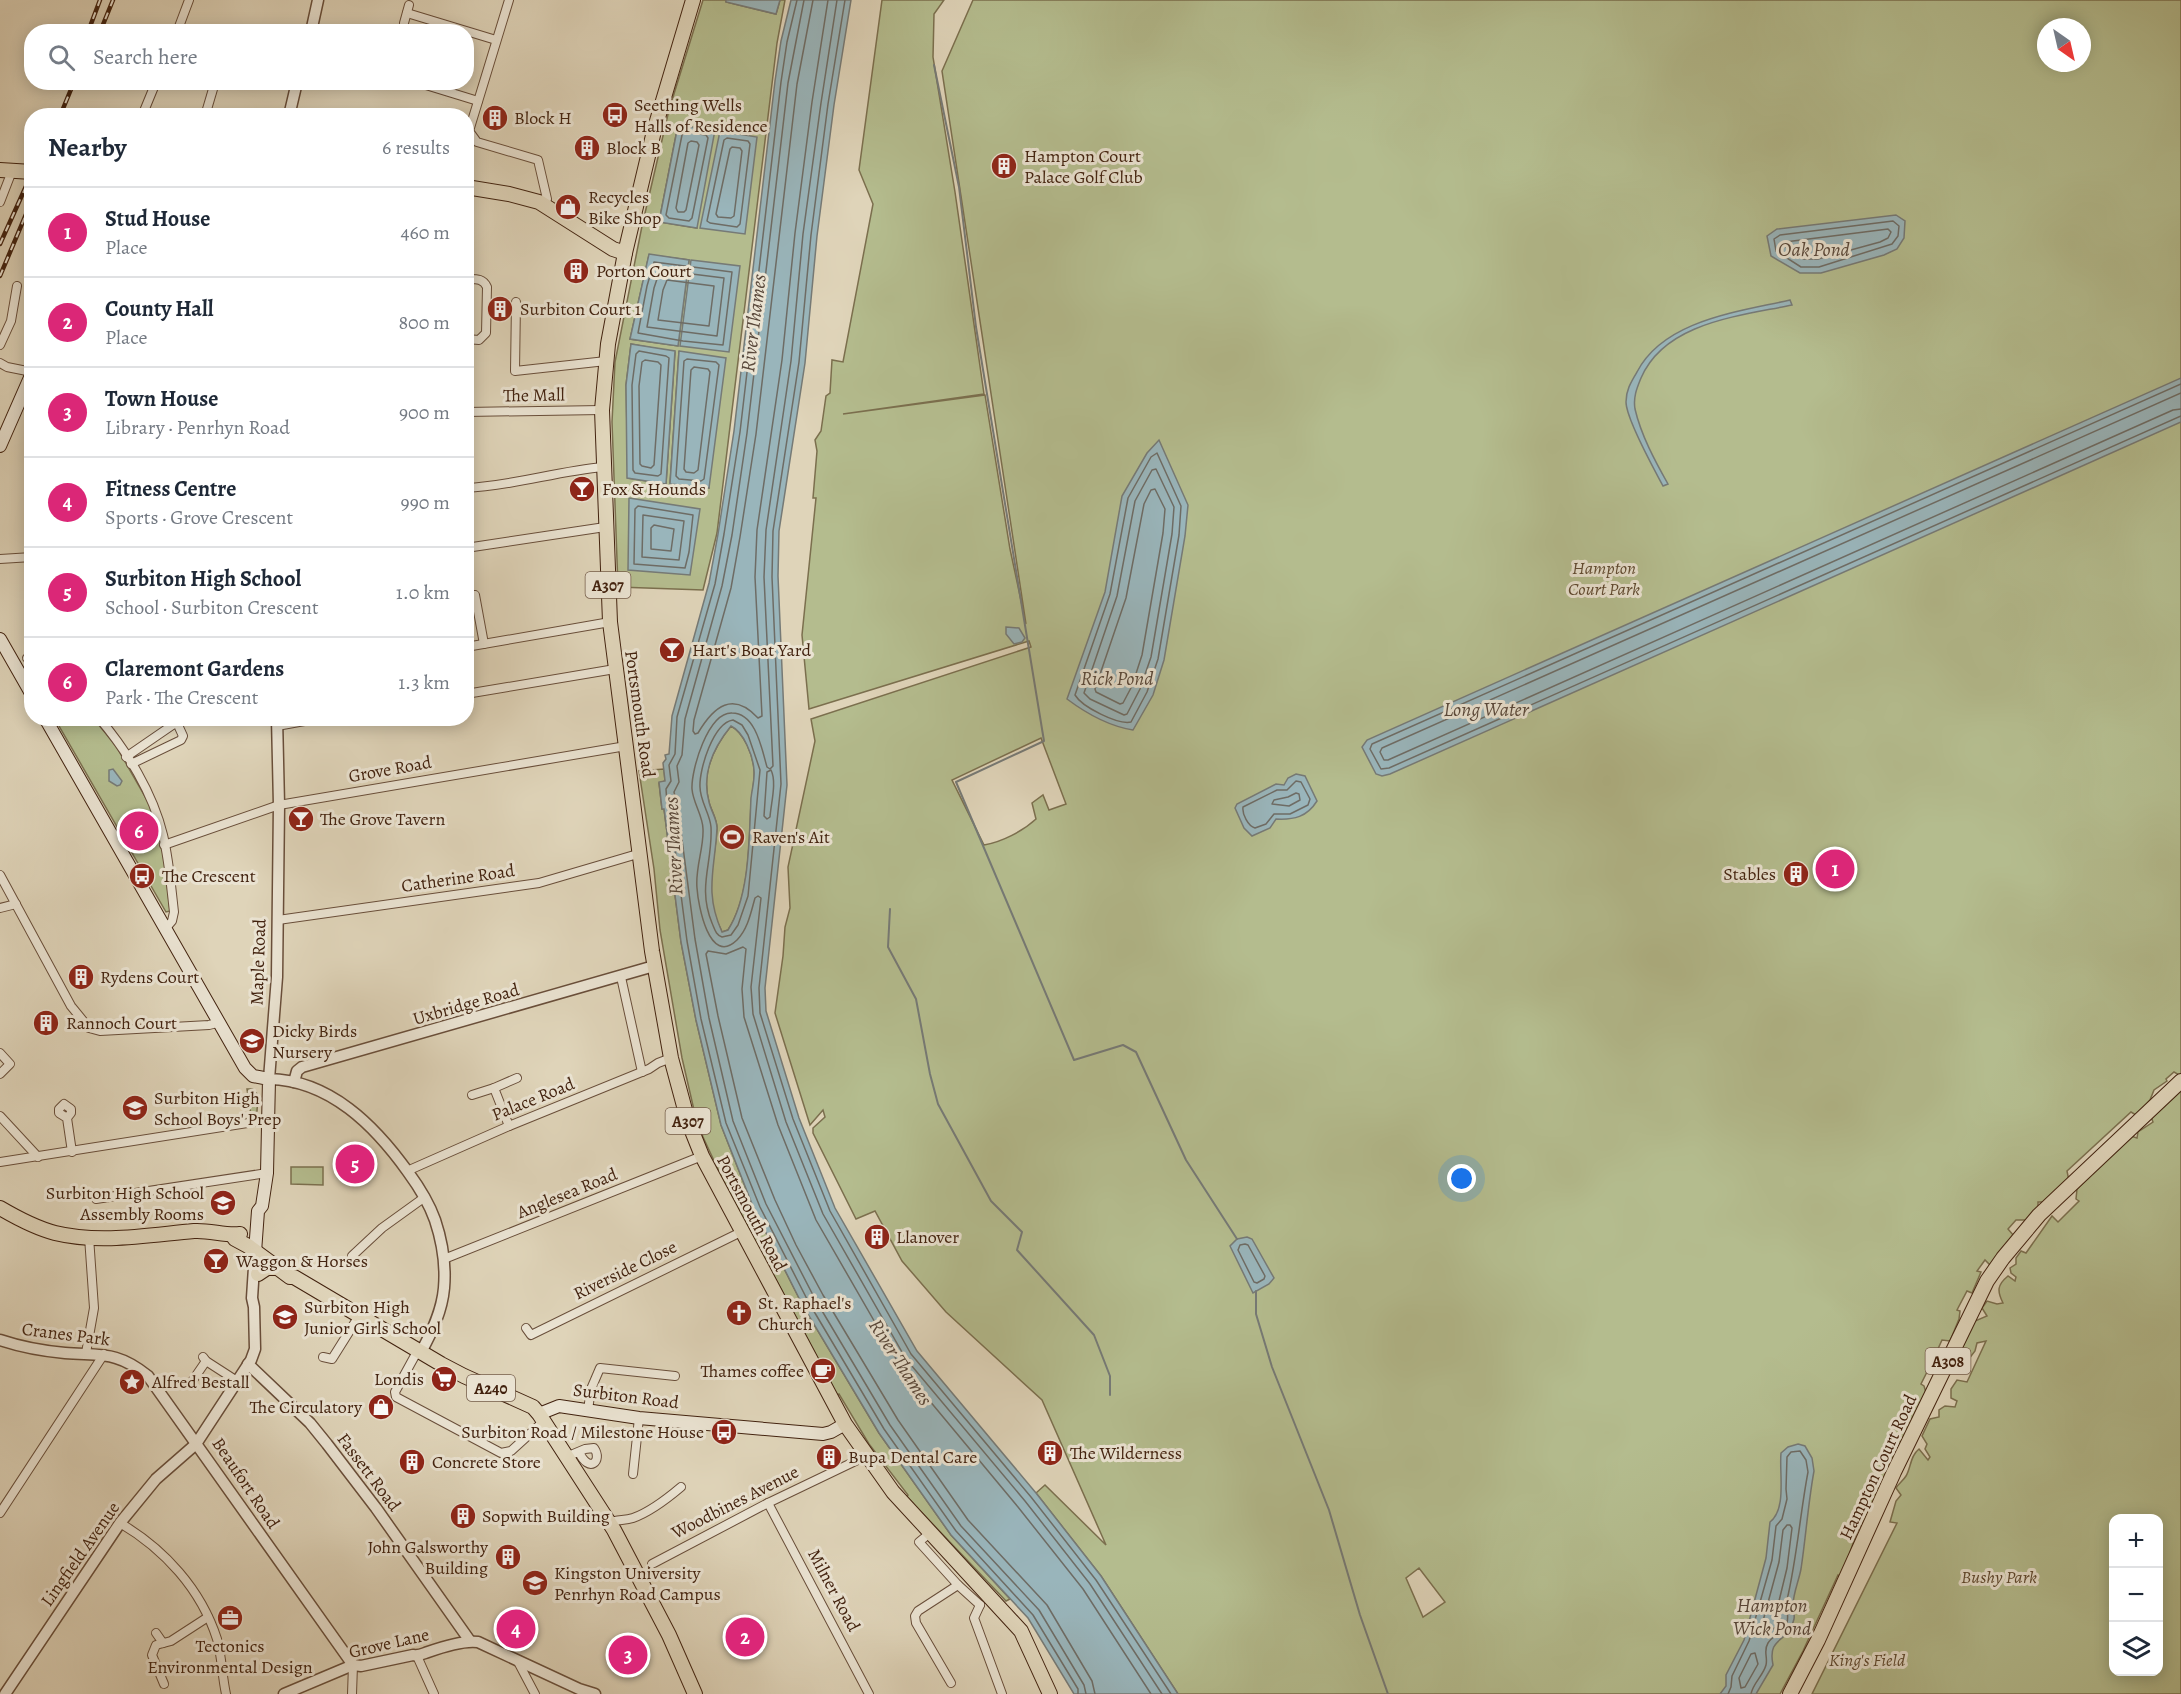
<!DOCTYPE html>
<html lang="en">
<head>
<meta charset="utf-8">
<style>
	body { margin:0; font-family:Alegreya,serif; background:#f2f2f3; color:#1f2937 }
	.controls { position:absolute; right:18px; bottom:18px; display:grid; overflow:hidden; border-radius:12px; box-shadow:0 3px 15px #0003 }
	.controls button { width:54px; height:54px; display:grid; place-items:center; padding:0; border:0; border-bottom:2px solid #e0e1e3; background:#fff; color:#1f2937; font:30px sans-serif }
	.compass { position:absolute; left:2037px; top:18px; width:54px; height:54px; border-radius:50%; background:#fff; box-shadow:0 3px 15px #0003; rotate:146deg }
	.you { position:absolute; left:1462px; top:1179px; width:21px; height:21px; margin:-15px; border:4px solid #fff; border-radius:50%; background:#1a73e8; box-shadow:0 0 0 9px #1a73e833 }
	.badge { display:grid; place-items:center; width:39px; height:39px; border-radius:50%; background:#db2777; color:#fff; font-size:20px; font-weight:700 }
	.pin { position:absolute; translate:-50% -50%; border:3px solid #fff; box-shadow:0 2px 6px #0006 }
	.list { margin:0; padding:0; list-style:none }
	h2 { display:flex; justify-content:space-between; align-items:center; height:78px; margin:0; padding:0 24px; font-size:26px }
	h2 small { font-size:20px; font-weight:400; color:#747a83 }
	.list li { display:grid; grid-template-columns:39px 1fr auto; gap:18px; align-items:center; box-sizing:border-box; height:90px; padding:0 24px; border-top:2px solid #e0e1e3 }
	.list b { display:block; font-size:22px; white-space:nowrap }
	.list p { margin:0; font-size:20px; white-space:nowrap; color:#747a83 }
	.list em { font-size:20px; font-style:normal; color:#747a83 }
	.icon { flex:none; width:33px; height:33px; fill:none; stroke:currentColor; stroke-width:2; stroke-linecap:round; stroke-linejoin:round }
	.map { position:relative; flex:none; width:2181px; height:1694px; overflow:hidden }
	.search { position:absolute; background:#fff; box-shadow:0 3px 15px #0003; left:24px; top:24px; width:450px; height:66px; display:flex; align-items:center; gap:15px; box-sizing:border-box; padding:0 21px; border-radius:24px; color:#747a83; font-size:22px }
	.panel { position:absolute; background:#fff; box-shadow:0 3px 15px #0003; left:24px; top:108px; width:450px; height:618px; border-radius:24px }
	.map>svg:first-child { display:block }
</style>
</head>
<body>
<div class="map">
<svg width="2181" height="1694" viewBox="0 0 2181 1694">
	<rect width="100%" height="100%" fill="#dfd4b9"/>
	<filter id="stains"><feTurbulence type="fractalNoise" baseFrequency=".00333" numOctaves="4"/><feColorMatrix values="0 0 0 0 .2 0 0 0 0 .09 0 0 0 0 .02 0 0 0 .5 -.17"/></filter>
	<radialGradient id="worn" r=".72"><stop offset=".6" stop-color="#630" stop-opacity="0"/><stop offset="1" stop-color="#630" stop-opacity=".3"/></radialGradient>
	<g fill="#b4bc8e" stroke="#7b6f4e" stroke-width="1.5" fill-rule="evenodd">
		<path d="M 703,0 L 726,0 L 726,2 L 776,14 L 780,0 L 785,0 L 777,43 L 717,533 L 703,590 L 618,587 L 612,422 L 615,362 L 642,226 L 669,110 ZM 678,125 L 697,228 L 696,228 L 659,222 ZM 649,255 L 689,260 L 678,346 L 630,339 ZM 631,344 L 675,352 L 666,484 L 628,478 L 626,385 ZM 679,351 L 709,488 L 708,488 L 670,483 Z"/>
		<path d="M 882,0 L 944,0 L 934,14 L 933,57 L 955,192 L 984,394 L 843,414 L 985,395 L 1010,549 L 1026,624 L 942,71 L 973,0 L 2181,0 L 2181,1076 L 2174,1072 L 2166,1079 L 2167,1081 L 2154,1090 L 2150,1100 L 2136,1115 L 2131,1112 L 2067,1171 L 2069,1181 L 2044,1202 L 2038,1202 L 2038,1210 L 2029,1220 L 2016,1220 L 2008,1229 L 2014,1236 L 1992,1267 L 1985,1260 L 1977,1271 L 1981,1272 L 1972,1293 L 1967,1291 L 1957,1310 L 1960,1311 L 1959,1319 L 1950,1341 L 1942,1340 L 1937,1351 L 1942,1366 L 1932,1372 L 1927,1372 L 1921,1384 L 1924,1386 L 1927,1396 L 1887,1480 L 1876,1495 L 1871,1515 C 1853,1524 1852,1559 1840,1576 L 1838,1575 L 1803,1651 L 1780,1694 L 1178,1694 L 1101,1576 L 1036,1493 L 1045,1485 L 1106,1545 L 1042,1400 L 946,1312 L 902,1261 L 875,1211 L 856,1219 L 813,1133 L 813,1128 L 825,1117 L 823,1110 L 810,1125 L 775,1013 L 783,956 L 785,927 L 790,908 L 788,867 L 815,741 L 811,719 L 1031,647 L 1029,641 L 809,709 L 802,635 L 816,498 L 813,498 L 817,451 L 815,440 L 821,431 L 826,396 L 830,393 L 832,360 L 843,362 L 873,204 L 859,170 ZM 2046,27 L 2082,27 L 2082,63 L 2046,63 ZM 1041,738 L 1066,804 L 1049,810 L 1043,795 L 1032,803 L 1036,819 C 1023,831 1002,842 984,845 L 952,780 ZM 1419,1568 L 1445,1602 L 1423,1617 L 1406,1578 Z"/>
		<path d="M 55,719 L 94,719 L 116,746 L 155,814 L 163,848 L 170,911 L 166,912 Z"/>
		<path d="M 731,726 C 744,733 753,755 754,770 C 755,780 752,792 751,803 C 749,842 750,897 728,930 L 722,932 C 719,925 715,918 713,910 C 706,883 716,855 717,828 C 717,819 711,810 709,802 C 701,773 713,748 731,726 Z"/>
		<path d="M 664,769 L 665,781 L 659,783 L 662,809 L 664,809 L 681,942 L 696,1020 L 721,1125 L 754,1209 L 803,1306 L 879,1433 L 951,1535 L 1010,1599 L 1006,1601 L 907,1497 L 908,1495 L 869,1444 L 839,1394 L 837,1395 L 722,1178 L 703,1137 L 694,1110 L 682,1058 L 660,930 L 654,869 L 639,771 Z"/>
		<path d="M 247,1089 L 253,1089 L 258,1095 L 257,1111 L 251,1115 Z"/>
		<path d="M 2181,1090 L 2181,1694 L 1812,1694 L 1897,1523 L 1890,1522 L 1896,1501 L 1901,1495 L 1896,1488 C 1899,1483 1903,1481 1906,1476 C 1911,1468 1910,1456 1919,1449 L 1928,1460 L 1930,1457 L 1925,1449 L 1927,1444 L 1922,1436 L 1930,1419 L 1939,1417 L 1939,1410 L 1945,1406 L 1955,1407 L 1957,1401 L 1951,1398 L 1951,1389 L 1957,1380 L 1967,1382 L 1986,1341 L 1977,1343 L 1975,1351 L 1965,1364 L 1958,1361 L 1964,1341 L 1975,1321 L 1987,1316 L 1982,1308 L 1987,1301 L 1997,1304 L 2003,1303 C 1997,1291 1997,1285 2008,1276 L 2015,1281 L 2016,1277 L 2011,1273 L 2010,1268 L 2016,1264 L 2016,1258 L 2021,1251 L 2026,1253 L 2052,1216 L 2058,1222 L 2079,1201 L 2076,1199 L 2077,1189 L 2131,1136 L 2137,1138 L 2138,1132 L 2153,1122 L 2151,1117 ZM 2114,1518 L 2158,1518 L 2158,1672 L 2114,1672 Z"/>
		<path d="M 291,1167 L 323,1167 L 323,1185 L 291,1184 Z"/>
	</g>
	<g fill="#99b5bb" stroke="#767a76" stroke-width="1.5" fill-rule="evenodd">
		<path d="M 726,0 L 780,0 L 776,14 L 726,2 Z"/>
		<path d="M 791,0 L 851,0 L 834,105 L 817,236 L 805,363 L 779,531 L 778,576 L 787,785 L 765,988 L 766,1011 L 799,1118 L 835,1208 L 917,1351 L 1036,1493 L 1101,1576 L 1178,1694 L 1074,1694 L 1028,1618 L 951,1535 L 879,1433 L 803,1306 L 754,1209 L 721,1125 L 696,1020 L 681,942 L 664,809 L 662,809 L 659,782 L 665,781 L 663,763 L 666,759 L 665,755 L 669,754 L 672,716 L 709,583 L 718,534 L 734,431 L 775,81 L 781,41 ZM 731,726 C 744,732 753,756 754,770 C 755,779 752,789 751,798 C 749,838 750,896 728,930 L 722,932 C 704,892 715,869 717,828 C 717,819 711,811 709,802 C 701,773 713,748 731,726 Z"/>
		<path d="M 678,125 L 715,130 L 697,228 L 659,222 Z"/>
		<path d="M 720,131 L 757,137 L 745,234 L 700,228 Z"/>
		<path d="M 1896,215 L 1905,221 L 1904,238 L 1897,249 L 1884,255 L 1821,273 L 1800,273 L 1771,256 L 1767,236 L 1777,229 Z"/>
		<path d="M 649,254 L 689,260 L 678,346 L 630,339 Z"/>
		<path d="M 691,260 L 740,266 L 729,352 L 680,346 Z"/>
		<path d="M 1790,300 L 1792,305 C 1740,316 1665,322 1641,378 C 1637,388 1633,397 1635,409 C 1641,435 1655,461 1668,484 L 1663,486 C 1654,469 1626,419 1626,402 C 1626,390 1631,382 1637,372 C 1664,320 1738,312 1790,300 Z"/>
		<path d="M 631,344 L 675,351 L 666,484 L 627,478 L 626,385 Z"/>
		<path d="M 679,351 L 726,358 L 709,488 L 670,484 Z"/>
		<path d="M 2181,378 L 2181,422 L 1390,774 L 1382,776 L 1376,774 L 1362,747 L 1367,740 Z"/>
		<path d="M 1159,440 L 1188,505 L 1185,536 L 1164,660 L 1153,695 L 1133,730 C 1108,726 1087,714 1067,699 L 1105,592 L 1122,496 L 1147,453 Z"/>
		<path d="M 629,498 L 700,509 L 690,575 L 628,570 Z"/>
		<path d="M 1006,627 L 1019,628 L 1025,638 L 1022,642 L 1014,644 L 1006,634 Z"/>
		<path d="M 113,769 L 122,781 L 120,785 L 117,786 L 109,781 L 109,770 Z"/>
		<path d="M 1296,774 L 1305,776 L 1317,801 C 1307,817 1294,820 1276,819 L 1270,828 L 1252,836 L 1244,828 L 1235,808 L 1237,804 L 1276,784 L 1284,785 L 1288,778 Z"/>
		<path d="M 1247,1237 L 1252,1239 L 1274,1278 L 1269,1284 L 1253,1293 L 1230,1246 L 1237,1239 Z"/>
		<path d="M 1798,1444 L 1805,1446 L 1812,1458 L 1814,1471 C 1808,1504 1806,1536 1801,1569 C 1799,1580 1793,1594 1793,1605 C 1793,1610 1795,1614 1794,1619 C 1789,1644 1767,1635 1773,1665 L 1756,1694 L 1720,1694 L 1726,1686 L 1726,1675 L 1744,1640 L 1766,1558 L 1770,1522 C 1787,1509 1779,1473 1781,1453 L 1788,1447 Z"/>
	</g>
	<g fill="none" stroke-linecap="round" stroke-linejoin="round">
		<g stroke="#6e6c65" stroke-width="1.5">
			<path d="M 797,0 L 787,42 L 781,82 L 740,432 L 724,534 L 715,584 L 677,717 L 675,754 L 669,765 L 671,781 L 666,789 L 667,804 L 670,810 L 687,941 L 701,1019 L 726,1123 L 760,1207 L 809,1303 L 884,1429 L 956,1531 L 1033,1615 L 1078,1689 L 1078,1694"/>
			<path d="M 804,0 L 788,83 L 747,433 L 732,535 L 722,586 L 685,719 L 682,755 L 677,766 L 679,782 L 674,792 L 678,809 L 695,939 L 709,1018 L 733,1121 L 766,1204 L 815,1299 L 890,1425 L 961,1526 L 1039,1610 L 1084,1685 L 1086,1694"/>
			<path d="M 813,0 L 797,84 L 756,434 L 740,537 L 731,588 L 694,720 L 693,731 L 695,734 L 698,733 C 714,706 733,691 758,718 L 762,716 L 755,577 L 757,530 L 782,360 L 795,233 L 812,102 L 828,0"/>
			<path d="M 837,0 L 821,103 L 803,234 L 791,361 L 766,530 L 764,577 L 773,766 L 770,769 L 767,767 C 762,750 756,713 732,713 C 708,712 691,770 692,789 C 693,803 703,816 703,829 C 704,848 695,868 697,888 C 698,904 709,967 737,940 C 748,929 751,912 755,898 L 758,896 L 761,898 L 751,987 L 753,1014 L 786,1122 L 823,1214 L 906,1359 L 1025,1501 L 1090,1584 L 1162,1694"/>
			<path d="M 845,0 L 828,104 L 811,235 L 799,362 L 773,531 L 772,577 L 781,784 L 759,988 L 760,1013 L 793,1119 L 830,1211 L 911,1354 L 1031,1497 L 1096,1580 L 1171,1694"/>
			<path d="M 685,132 L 706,135 L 708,138 L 692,218 L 689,221 L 669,218 L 666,215 L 682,135 Z"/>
			<path d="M 727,138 L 748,141 L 750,144 L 740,224 L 737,227 L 710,223 L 707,221 L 724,140 Z"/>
			<path d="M 691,141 L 697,142 L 699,145 L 686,210 L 684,212 L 678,212 L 676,208 L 688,143 Z"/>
			<path d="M 732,147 L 740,148 L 742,151 L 734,216 L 731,218 L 718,217 L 716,214 L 730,149 Z"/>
			<path d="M 1893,221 L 1899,226 L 1898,236 L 1892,244 L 1819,267 L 1801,267 L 1776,251 L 1774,239 L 1780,235 Z"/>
			<path d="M 1888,229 L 1891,232 L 1888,238 L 1880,242 L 1818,259 L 1803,259 L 1783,245 L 1785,242 Z"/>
			<path d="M 654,262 L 732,272 L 723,345 L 683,341 L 638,333 L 647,286 Z"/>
			<path d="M 660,270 L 724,278 L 717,336 L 647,327 L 654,288 Z"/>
			<path d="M 667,280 L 714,286 L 709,326 L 658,320 L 663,290 Z"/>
			<path d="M 639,351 L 666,356 L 669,358 L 661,474 L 658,476 L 635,473 L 633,470 L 632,385 L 636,354 Z"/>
			<path d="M 687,359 L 716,362 L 719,365 L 704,479 L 701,481 L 679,479 L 676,476 L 684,361 Z"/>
			<path d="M 645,360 L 658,362 L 661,365 L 654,465 L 651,468 L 642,466 L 640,464 L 639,386 L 642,362 Z"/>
			<path d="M 694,367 L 708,369 L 710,372 L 698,470 L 694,473 L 686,472 L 684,469 L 691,370 Z"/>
			<path d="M 2181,384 L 1372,744 L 1370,749 L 1381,769 L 1389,768 L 2181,416"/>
			<path d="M 2181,393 L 1382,748 L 1380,752 L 1384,760 L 1388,760 L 2173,410 L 2181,409"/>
			<path d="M 1157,453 L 1181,506 L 1179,535 L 1158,659 L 1147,692 L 1131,722 C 1118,725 1082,707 1075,695 L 1110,594 L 1128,498 L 1151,457 Z"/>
			<path d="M 1156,469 L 1174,507 L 1172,534 L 1151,657 L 1140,689 L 1127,714 L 1124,715 L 1090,699 L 1084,693 L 1117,596 L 1135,501 L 1152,470 Z"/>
			<path d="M 1155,489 L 1165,509 L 1163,533 L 1142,655 L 1132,686 L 1123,703 L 1120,704 L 1096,692 L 1095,689 L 1126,598 L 1144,504 L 1151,490 Z"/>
			<path d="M 638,506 L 693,515 L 689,552 L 685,568 L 634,564 L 635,509 Z"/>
			<path d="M 643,515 L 684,521 L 679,560 L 642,557 Z"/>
			<path d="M 654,525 L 674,529 L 671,551 L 651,549 L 651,528 Z"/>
			<path d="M 733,720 L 742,725 L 748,735 L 760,770 L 748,896 L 738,925 L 731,935 L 722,937 C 716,935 715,930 712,923 C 697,886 713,863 711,827 C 710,814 700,801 700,787 C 699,770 713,723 733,720 Z"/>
			<path d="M 771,770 C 777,782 771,803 770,817 L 767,819 L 764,816 L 767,772 Z"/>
			<path d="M 1296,781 L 1301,782 L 1310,799 L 1308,805 L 1290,814 L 1274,814 L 1266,824 L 1255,828 C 1248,826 1242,814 1243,807 L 1277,790 L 1287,790 Z"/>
			<path d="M 1296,793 L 1299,794 L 1300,800 L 1289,806 L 1272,804 L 1274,800 L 1288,797 Z"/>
			<path d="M 1245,1244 L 1248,1245 L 1265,1276 L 1264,1279 L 1257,1283 L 1254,1282 L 1238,1250 L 1240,1245 Z"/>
			<path d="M 1787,1525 L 1790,1525 L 1792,1528 L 1787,1568 L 1779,1601 L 1779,1622 L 1776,1627 L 1762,1635 L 1760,1632 L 1779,1562 L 1783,1530 Z"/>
			<path d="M 1755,1653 L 1758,1664 L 1745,1687 L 1741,1688 L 1739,1678 L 1751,1654 Z"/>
			<path d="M 1095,1694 L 1092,1681 L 1047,1605 L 968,1520 L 898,1420 L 823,1295 L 796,1245 L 775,1200 L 742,1118 L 718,1016 L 706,954 L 708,951 L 726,954 L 743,947 L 746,949 L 742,989 L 744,1017 L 778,1125 L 816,1220 L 899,1364 L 1018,1507 L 1083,1589 L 1151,1694"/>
			<path d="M 1728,1694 L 1731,1687 L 1732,1676 L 1749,1641 L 1772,1560 L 1776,1526 L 1782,1519 L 1787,1499 L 1786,1489 L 1787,1457 L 1791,1452 L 1800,1451 L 1806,1460 L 1808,1472 C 1800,1514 1797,1558 1787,1600 C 1786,1608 1789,1615 1787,1623 C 1783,1633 1773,1635 1768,1643 C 1763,1651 1768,1657 1766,1665 C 1763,1676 1753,1683 1751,1694"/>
		</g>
		<g stroke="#767a76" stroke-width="2">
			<path d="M 934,65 L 959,187 L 976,327 L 1044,741 L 956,782 L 1074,1060 L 1123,1045 L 1136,1052 L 1186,1160 L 1237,1239"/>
			<path d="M 890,909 L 888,947 L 916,999 L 930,1074 L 938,1104 L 991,1201 L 1022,1232 L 1017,1250 L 1094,1335 L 1110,1376 L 1110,1395"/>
			<path d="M 1256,1291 L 1256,1314 L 1272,1367 L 1329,1510 L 1360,1615 L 1388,1694"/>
		</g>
		<g stroke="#694e3a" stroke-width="10">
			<g id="minor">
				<path d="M 509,0 L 469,131 L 477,142 L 538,160 L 547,199 L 545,206"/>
				<path d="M 407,13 L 496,40"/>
				<path d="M 404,23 L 409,5"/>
				<path d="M 177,32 L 189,0"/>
				<path d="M 416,82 L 478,101"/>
				<path d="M 142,116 L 156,82"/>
				<path d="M 205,116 L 213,89"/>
				<path d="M 0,202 L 12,171"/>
				<path d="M 466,279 C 476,279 483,278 487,287 L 486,333 L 479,340 L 466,339"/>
				<path d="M 516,302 L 515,371 L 606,361"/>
				<path d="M 0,345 L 11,321 L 17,286"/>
				<path d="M 0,363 L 7,367 L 32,372"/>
				<path d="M 466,412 L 602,410"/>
				<path d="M 466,488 C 513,486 557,471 604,467"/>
				<path d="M 466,548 L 605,527"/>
				<path d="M 0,559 L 32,557"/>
				<path d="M 475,595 L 484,644"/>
				<path d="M 466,647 L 610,622"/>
				<path d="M 27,658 L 32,661"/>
				<path d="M 466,694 L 615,669"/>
				<path d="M 99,718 C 127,751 153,793 163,835 C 169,860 171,886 174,912 L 172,921 L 166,928"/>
				<path d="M 277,726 L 321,718"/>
				<path d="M 126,757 L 174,724 L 178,725 L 183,736 L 181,740 L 131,764"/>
				<path d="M 164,845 L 279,805 L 626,746"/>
				<path d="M 0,875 L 71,1006 L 89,1028 L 100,1031 L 209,1025 L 217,1023"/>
				<path d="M 0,908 L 16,904"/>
				<path d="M 278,920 L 539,883 L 641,853"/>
				<path d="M 621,977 L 642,1072"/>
				<path d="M 0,1053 L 10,1064 L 0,1074"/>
				<path d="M 472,1095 L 494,1088"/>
				<path d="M 0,1116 L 38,1157"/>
				<path d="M 67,1118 L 59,1113 L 59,1109 L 64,1104 L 71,1109 L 71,1113 L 67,1118 L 72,1152"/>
				<path d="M 509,1126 L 494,1088 L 517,1078"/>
				<path d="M 0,1162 L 267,1120"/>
				<path d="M 407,1171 L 509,1126 L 649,1069 L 658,1063 L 671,1058"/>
				<path d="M 96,1199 L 267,1173"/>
				<path d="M 352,1256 L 382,1228 L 425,1197"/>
				<path d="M 444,1259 L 702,1156"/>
				<path d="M 526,1328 L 531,1335 L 741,1232"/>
				<path d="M 418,1350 L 395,1392 L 396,1397 L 501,1453 L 511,1451 L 544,1421"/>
				<path d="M 86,1353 L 94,1308 L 89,1237"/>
				<path d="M 203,1357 L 206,1361 L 237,1381"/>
				<path d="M 323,1357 L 332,1359 L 359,1316"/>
				<path d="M 193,1380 L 206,1361"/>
				<path d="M 588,1410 L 591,1389 L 600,1368 L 675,1376"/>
				<path d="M 566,1457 L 585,1449 L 594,1448 C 603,1461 589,1474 579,1452"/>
				<path d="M 633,1474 L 639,1418"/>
				<path d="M 768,1503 L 869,1694"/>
				<path d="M 0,1513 L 104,1354"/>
				<path d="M 120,1523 C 164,1549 201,1589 217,1639 C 222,1657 222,1676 226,1694"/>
				<path d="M 609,1523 C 617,1519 624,1521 633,1518 C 650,1512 668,1498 681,1487"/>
				<path d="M 930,1533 L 919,1542 L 958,1585 L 980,1605"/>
				<path d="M 652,1564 L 768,1503 L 866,1456"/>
				<path d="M 980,1605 L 974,1618 L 1002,1694"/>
				<path d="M 156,1633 L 163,1643"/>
				<path d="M 417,1656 L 434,1694"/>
				<path d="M 517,1660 L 535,1694"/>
				<path d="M 951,1683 L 916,1623 L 915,1616 L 918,1611 L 958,1585"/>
				<path d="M 164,1684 L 152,1655 L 156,1645 L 171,1641 L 208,1617"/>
				<path d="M 352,1694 L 353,1665"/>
			</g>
		</g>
		<g stroke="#694e3a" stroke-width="13">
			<g id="tertiary">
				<path d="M 311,32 L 318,0"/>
				<path d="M 289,116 L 297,82"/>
				<path d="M 277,718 L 279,805 L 277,977 L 269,1079 C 330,1080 375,1126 408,1172 C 419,1187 429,1203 435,1220 C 442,1241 446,1265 444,1288 C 442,1311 432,1332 421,1352"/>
				<path d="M 294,1082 L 297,1071 L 302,1067 L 654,966"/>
				<path d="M 0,1340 C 21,1347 42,1351 65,1353 C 102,1356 117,1351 148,1376 L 353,1665"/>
				<path d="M 248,1364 L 310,1423 L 327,1444 L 376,1508 L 470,1641"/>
				<path d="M 5,1694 L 120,1523 L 156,1479 L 196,1444 L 251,1360 L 255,1349 L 254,1307 L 252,1298 L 255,1252"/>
				<path d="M 284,1694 L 353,1665 L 361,1666 L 413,1655 C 419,1656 422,1654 428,1652 C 442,1647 463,1640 478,1642 L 579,1689 L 595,1694"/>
			</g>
		</g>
		<g stroke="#42220f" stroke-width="14">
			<g id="secondary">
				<path d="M 0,446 L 32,373"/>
				<path d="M 0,639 L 32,695"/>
				<path d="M 45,718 L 245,1068 L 253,1076 L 269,1079 L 267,1173 L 262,1206 L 258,1211 L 255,1252"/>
				<path d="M 539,1414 L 559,1406 L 639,1418 L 823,1434 L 831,1432 L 845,1424"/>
			</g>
		</g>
		<g stroke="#42220f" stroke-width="16">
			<g id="primary">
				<path d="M 693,0 L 654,131 L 625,253 L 608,344 L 602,410 L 610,622 L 652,951 L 671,1058 L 688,1121 L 702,1156 L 845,1424 L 893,1492 L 1021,1631 L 1050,1694"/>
				<path d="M 0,170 L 32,172"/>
				<path d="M 466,187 L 509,194 L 539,202 L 613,249 L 625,253"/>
				<path d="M 0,1208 C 17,1218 36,1228 55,1233 C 100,1244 149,1235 194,1231 C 210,1230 226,1236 240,1234"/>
				<path d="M 233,1236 L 235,1239 L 248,1246 L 290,1277 L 294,1277 L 441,1364 L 464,1376 L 533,1407 L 539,1414 L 614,1530 L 669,1635 L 695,1694"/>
				<path d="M 258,1274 L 267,1268 L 275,1268"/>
				<path d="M 1790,1694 L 1818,1640 L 1894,1472 L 1987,1281 L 2003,1258 L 2039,1215 L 2181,1081"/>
			</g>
		</g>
		<use href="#minor" stroke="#eae3d2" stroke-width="8"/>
		<use href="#tertiary" stroke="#eae3d2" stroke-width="10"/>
		<use href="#secondary" stroke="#eae3d2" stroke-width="12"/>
		<use href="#primary" stroke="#dfd4b9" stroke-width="14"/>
		<g stroke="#42220f" stroke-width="4.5">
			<g id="rail">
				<path d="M 88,32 L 100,0"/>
				<path d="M 100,32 L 113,0"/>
				<path d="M 60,116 L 74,82"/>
				<path d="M 0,244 L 32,173"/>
				<path d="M 0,276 L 32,200"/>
			</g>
		</g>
		<use href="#rail" stroke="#eae3d2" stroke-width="2" stroke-dasharray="7" stroke-linecap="butt"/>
	</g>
	<defs>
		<g id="bus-disc" transform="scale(1.35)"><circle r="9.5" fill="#8f2418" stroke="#eae3d2"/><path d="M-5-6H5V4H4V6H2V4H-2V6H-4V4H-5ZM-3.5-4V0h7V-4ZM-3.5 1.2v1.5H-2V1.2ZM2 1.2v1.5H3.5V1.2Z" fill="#fff"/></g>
		<g id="building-disc" transform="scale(1.35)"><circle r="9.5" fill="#8f2418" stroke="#eae3d2"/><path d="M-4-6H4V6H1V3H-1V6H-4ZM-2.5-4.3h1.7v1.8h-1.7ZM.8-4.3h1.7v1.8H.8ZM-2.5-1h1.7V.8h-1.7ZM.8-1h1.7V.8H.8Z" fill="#fff"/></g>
		<g id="shop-disc" transform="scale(1.35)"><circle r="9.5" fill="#8f2418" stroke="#eae3d2"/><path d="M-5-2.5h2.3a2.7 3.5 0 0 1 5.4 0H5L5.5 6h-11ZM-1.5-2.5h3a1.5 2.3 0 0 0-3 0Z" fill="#fff"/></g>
		<g id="bar-disc" transform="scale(1.35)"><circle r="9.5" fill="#8f2418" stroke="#eae3d2"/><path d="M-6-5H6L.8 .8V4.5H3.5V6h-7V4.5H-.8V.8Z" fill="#fff"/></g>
		<g id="stadium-disc" transform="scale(1.35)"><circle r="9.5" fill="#8f2418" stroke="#eae3d2"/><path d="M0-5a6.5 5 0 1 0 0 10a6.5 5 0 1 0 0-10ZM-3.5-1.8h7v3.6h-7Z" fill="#fff"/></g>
		<g id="school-disc" transform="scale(1.35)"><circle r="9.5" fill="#8f2418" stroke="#eae3d2"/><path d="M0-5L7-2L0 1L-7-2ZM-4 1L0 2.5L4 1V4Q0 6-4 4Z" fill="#fff"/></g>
		<g id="church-disc" transform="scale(1.35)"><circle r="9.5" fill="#8f2418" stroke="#eae3d2"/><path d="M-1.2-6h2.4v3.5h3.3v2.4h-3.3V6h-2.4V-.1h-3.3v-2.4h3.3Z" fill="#fff"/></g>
		<g id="cafe-disc" transform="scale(1.35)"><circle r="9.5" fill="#8f2418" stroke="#eae3d2"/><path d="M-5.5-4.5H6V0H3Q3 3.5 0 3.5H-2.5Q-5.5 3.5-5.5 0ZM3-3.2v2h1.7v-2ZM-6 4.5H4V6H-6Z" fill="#fff"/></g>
		<g id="supermarket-disc" transform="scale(1.35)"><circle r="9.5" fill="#8f2418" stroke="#eae3d2"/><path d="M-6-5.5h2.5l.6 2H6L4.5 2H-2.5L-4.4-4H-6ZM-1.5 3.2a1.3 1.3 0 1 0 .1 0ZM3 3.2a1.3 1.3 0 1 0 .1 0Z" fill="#fff"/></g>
		<g id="sight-disc" transform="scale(1.35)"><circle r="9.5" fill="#8f2418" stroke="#eae3d2"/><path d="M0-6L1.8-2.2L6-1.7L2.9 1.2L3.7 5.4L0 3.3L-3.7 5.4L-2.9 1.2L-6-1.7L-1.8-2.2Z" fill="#fff"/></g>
		<g id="university-disc" transform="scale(1.35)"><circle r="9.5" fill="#8f2418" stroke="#eae3d2"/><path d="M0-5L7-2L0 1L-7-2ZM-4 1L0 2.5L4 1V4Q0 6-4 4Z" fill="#fff"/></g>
		<g id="office-disc" transform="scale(1.35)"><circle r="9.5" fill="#8f2418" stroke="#eae3d2"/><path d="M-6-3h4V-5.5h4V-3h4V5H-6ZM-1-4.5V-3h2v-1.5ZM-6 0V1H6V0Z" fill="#fff"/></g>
	</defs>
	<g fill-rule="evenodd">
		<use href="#bus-disc" x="615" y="115"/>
		<use href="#building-disc" x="495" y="118"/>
		<use href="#building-disc" x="587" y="148"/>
		<use href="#building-disc" x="1004" y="166"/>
		<use href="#shop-disc" x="568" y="207"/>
		<use href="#building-disc" x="576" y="271"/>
		<use href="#building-disc" x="500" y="309"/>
		<use href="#bar-disc" x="582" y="489"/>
		<use href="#bar-disc" x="672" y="650"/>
		<use href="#bar-disc" x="301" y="819"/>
		<use href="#stadium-disc" x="732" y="837"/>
		<use href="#building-disc" x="1796" y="874"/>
		<use href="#bus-disc" x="142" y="876"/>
		<use href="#building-disc" x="81" y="977"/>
		<use href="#building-disc" x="46" y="1023"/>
		<use href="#school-disc" x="252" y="1041"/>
		<use href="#school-disc" x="135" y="1108"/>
		<use href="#school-disc" x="223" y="1203"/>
		<use href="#building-disc" x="877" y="1237"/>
		<use href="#bar-disc" x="216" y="1261"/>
		<use href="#church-disc" x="739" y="1313"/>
		<use href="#school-disc" x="285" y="1317"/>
		<use href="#cafe-disc" x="823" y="1371"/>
		<use href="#supermarket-disc" x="444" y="1379"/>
		<use href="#sight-disc" x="132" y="1382"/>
		<use href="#shop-disc" x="381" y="1407"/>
		<use href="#bus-disc" x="724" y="1432"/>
		<use href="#building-disc" x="1050" y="1453"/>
		<use href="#building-disc" x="829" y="1457"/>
		<use href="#building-disc" x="412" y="1462"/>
		<use href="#building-disc" x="463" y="1516"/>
		<use href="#building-disc" x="508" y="1557"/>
		<use href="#university-disc" x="535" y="1583"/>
		<use href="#office-disc" x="230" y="1618"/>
	</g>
	<g text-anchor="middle" stroke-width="6" stroke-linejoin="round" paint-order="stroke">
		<g fill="#eae3d2" stroke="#745c4a" stroke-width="1.5">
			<rect x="585.5" y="572" width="45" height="26" rx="4.5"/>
			<rect x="665.5" y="1108" width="45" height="26" rx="4.5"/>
			<rect x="1925.5" y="1348" width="45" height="26" rx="4.5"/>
			<rect x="467" y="1375" width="48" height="26" rx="4.5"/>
		</g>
		<g font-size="16" font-weight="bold" fill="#42220f">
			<text x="608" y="591">A307</text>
			<text x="688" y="1127">A307</text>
			<text x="1948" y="1367">A308</text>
			<text x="491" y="1394">A240</text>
		</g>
		<g font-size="18" fill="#42220f" stroke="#eae3d2" text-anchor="start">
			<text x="634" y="111">Seething Wells<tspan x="634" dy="21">Halls of Residence</tspan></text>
			<text x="514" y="124">Block H</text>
			<text x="606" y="154">Block B</text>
			<text x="1024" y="162">Hampton Court<tspan x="1024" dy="21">Palace Golf Club</tspan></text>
			<text x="588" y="203">Recycles<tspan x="588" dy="21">Bike Shop</tspan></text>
			<text x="596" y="277">Porton Court</text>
			<text x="520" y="315">Surbiton Court 1</text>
			<text x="602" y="495">Fox &amp; Hounds</text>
			<text x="692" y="656">Hart's Boat Yard</text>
			<text x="320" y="825">The Grove Tavern</text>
			<text x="752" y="843">Raven's Ait</text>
			<text x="1776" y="880" text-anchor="end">Stables</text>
			<text x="162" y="882">The Crescent</text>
			<text x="100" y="983">Rydens Court</text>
			<text x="66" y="1029">Rannoch Court</text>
			<text x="272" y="1037">Dicky Birds<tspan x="272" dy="21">Nursery</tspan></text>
			<text x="154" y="1104">Surbiton High<tspan x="154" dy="21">School Boys' Prep</tspan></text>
			<text x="204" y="1199" text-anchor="end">Surbiton High School<tspan x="204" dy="21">Assembly Rooms</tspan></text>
			<text x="896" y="1243">Llanover</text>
			<text x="236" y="1267">Waggon &amp; Horses</text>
			<text x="758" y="1309">St. Raphael's<tspan x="758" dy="21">Church</tspan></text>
			<text x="304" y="1313">Surbiton High<tspan x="304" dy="21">Junior Girls School</tspan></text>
			<text x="804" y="1377" text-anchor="end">Thames coffee</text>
			<text x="424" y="1385" text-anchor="end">Londis</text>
			<text x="152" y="1388">Alfred Bestall</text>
			<text x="362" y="1413" text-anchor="end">The Circulatory</text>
			<text x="704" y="1438" text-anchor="end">Surbiton Road / Milestone House</text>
			<text x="1070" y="1459">The Wilderness</text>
			<text x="848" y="1463">Bupa Dental Care</text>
			<text x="432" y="1468">Concrete Store</text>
			<text x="482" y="1522">Sopwith Building</text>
			<text x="488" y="1553" text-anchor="end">John Galsworthy<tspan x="488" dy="21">Building</tspan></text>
			<text x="554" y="1579">Kingston University<tspan x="554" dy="21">Penrhyn Road Campus</tspan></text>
			<text x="230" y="1652" text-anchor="middle">Tectonics<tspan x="230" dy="21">Environmental Design</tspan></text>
		</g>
		<g font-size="18" fill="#42220f" stroke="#eae3d2">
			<text transform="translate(534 395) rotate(-1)" y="6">The Mall</text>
			<text transform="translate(640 714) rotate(82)" y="6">Portsmouth Road</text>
			<text transform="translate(390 769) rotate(-10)" y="6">Grove Road</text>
			<text transform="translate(458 878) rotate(-8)" y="6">Catherine Road</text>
			<text transform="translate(258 962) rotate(-88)" y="6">Maple Road</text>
			<text transform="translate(466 1004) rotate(-16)" y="6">Uxbridge Road</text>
			<text transform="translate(533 1099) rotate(-22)" y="6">Palace Road</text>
			<text transform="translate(567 1193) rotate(-22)" y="6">Anglesea Road</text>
			<text transform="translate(752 1213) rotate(62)" y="6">Portsmouth Road</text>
			<text transform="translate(625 1270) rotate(-26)" y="6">Riverside Close</text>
			<text transform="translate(66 1334) rotate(7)" y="6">Cranes Park</text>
			<text transform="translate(626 1396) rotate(7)" y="6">Surbiton Road</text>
			<text transform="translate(1878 1467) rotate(-65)" y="6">Hampton Court Road</text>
			<text transform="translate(369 1472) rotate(53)" y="6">Fassett Road</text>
			<text transform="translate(246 1483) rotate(56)" y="6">Beaufort Road</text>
			<text transform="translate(735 1502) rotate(-27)" y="6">Woodbines Avenue</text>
			<text transform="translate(80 1554) rotate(-55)" y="6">Lingfield Avenue</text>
			<text transform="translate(834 1590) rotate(62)" y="6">Milner Road</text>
			<text transform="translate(389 1643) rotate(-13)" y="6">Grove Lane</text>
		</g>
		<g font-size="18" font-style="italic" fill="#5e482f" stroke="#eae3d2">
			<text x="1604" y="574">Hampton<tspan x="1604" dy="21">Court Park</tspan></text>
			<text x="1999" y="1583">Bushy Park</text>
			<text x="1867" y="1666">King's Field</text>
		</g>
		<g font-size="20" font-style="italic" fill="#58473a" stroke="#eae3d2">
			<text x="1814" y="256">Oak Pond</text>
			<text transform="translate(753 323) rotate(-83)" y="7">River Thames</text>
			<text x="1117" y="685">Rick Pond</text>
			<text x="1486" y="716">Long Water</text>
			<text transform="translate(673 846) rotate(-93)" y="7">River Thames</text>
			<text transform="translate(901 1362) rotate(57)" y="7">River Thames</text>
			<text x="1772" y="1612">Hampton<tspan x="1772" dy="23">Wick Pond</tspan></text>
		</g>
	</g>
	<rect width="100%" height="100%" filter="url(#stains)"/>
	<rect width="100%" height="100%" fill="url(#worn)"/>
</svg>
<div class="controls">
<button>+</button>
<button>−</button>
<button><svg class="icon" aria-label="layers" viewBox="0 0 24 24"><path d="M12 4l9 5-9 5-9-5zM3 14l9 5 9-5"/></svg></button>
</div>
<svg class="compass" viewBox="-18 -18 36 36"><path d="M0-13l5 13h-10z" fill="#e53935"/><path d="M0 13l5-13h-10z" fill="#747a83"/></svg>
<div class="you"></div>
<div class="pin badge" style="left:1835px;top:869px">1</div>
<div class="pin badge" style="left:745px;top:1637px">2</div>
<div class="pin badge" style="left:628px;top:1655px">3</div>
<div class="pin badge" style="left:516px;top:1629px">4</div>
<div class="pin badge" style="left:355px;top:1164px">5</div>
<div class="pin badge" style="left:139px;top:831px">6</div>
<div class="search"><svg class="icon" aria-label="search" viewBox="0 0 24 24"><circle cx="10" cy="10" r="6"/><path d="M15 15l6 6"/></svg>Search here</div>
<section class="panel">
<h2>Nearby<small>6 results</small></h2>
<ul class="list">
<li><span class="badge">1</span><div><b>Stud House</b><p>Place</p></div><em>460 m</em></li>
<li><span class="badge">2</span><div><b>County Hall</b><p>Place</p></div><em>800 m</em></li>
<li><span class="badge">3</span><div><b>Town House</b><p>Library · Penrhyn Road</p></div><em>900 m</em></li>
<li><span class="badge">4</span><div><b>Fitness Centre</b><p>Sports · Grove Crescent</p></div><em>990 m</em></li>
<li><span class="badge">5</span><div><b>Surbiton High School</b><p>School · Surbiton Crescent</p></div><em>1.0 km</em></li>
<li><span class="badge">6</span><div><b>Claremont Gardens</b><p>Park · The Crescent</p></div><em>1.3 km</em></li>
</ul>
</section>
</div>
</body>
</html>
